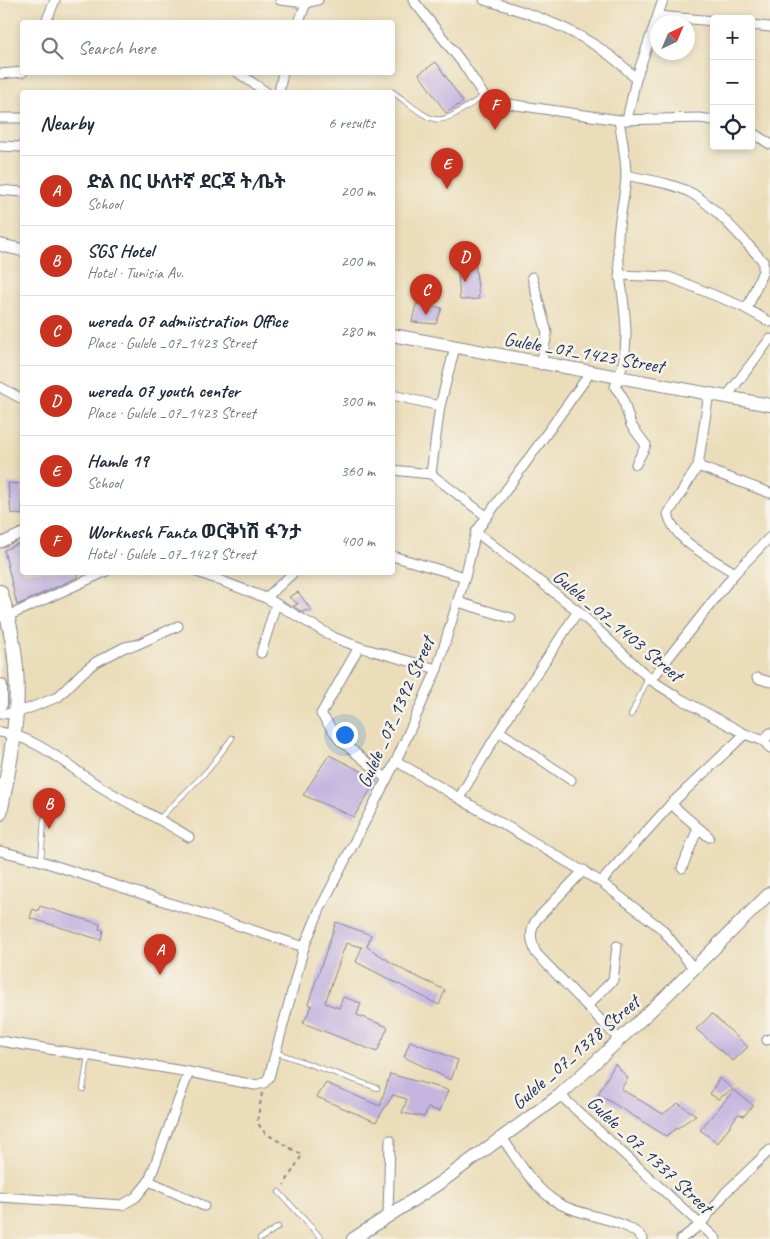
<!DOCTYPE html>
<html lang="en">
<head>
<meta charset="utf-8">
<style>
	body { margin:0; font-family:Caveat,"Noto Sans Ethiopic",sans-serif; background:#f6f6f7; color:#1f2937 }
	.controls { position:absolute; right:15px; top:15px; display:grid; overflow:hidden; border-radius:5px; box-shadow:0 2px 8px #0003 }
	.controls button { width:45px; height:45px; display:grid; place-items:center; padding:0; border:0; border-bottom:1px solid #e0e1e3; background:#fff; color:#1f2937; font:25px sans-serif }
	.compass { position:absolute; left:650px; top:15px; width:45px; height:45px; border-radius:50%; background:#fff; box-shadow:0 2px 8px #0003; rotate:44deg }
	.you { position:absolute; left:344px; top:734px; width:18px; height:18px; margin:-12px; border:4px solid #fff; border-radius:50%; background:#1a73e8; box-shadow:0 0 0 8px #1a73e833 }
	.badge { display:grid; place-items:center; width:32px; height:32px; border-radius:50%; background:#c8321e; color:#fff; font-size:16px; font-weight:700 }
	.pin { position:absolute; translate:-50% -41px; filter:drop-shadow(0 1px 2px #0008) }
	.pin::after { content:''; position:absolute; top:26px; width:18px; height:15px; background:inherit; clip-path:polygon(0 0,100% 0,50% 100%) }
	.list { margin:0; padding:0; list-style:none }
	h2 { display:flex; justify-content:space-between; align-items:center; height:65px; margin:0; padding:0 20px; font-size:21px }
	h2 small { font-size:16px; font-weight:400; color:#747a83 }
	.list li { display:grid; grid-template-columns:32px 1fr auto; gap:15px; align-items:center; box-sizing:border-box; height:70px; padding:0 20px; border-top:1px solid #e0e1e3 }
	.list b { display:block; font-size:19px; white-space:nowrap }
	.list p { margin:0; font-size:16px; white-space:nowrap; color:#747a83 }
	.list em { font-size:16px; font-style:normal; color:#747a83 }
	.icon { flex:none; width:28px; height:28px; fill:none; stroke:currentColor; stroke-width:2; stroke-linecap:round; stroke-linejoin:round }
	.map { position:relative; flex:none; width:770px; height:1239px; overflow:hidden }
	.search { position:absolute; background:#fff; box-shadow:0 2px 8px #0003; left:20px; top:20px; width:375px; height:55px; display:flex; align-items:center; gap:12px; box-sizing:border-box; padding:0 18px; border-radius:5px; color:#747a83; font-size:19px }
	.panel { position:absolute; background:#fff; box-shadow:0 2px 8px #0003; left:20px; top:90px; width:375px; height:485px; border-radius:5px }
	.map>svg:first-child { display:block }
</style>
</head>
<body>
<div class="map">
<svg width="770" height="1239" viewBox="0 0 770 1239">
	<rect width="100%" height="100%" fill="#f7f3e8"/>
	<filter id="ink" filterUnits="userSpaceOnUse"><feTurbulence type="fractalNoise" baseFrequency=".02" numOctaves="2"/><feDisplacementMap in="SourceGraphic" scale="10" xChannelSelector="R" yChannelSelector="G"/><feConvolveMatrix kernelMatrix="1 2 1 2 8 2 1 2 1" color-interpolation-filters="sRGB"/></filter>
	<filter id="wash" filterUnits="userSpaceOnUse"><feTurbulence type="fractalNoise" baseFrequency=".0096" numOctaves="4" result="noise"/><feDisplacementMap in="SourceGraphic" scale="20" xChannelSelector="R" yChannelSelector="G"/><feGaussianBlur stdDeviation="1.12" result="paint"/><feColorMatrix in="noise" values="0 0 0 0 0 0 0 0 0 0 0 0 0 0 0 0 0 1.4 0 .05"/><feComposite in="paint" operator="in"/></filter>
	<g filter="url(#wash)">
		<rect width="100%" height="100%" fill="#ebddb9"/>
		<g id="blocks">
			<g fill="#c5b5e0">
				<path d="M 436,62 L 463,102 L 446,113 L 419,74 Z"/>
				<path d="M 475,260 L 479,299 L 460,300 L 457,262 Z"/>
				<path d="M 416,304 L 442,308 L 436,324 L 412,322 Z"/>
				<path d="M 8,483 L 22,484 L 22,515 L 11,513 Z"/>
				<path d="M 22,542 L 22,572 L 77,572 L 78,577 L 17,605 L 4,550 Z"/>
				<path d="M 298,592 L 312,611 L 310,612 L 307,610 L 302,612 L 293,606 L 298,604 L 289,597 Z"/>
				<path d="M 329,755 L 377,779 L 354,817 L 303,795 Z"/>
				<path d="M 40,906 L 100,924 L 99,929 L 103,930 L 101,940 L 30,918 L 33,909 L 38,911 Z"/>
				<path d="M 336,922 L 371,935 L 367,947 L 405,971 L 445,990 L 439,1005 L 356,962 L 362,947 L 346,943 L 325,1003 L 339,1008 L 343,997 L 361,1003 L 357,1015 L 388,1027 L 377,1052 L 303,1023 L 312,1006 L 308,1004 Z"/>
				<path d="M 712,1014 L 748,1047 L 733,1061 L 696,1029 Z"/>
				<path d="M 410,1041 L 458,1060 L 451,1080 L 404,1057 Z"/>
				<path d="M 615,1064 L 628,1078 L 621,1089 L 663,1114 L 678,1103 L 696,1115 L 666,1136 L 598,1094 Z"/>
				<path d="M 390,1074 L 448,1090 L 440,1111 L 428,1108 L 424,1117 L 402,1113 L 407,1099 L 393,1095 L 376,1122 L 317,1097 L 326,1083 L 380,1106 Z"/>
				<path d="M 719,1078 L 733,1089 L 718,1099 L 710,1094 Z"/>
				<path d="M 734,1090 L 753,1105 L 744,1116 L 738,1114 L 718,1143 L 700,1130 Z"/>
			</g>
		</g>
	</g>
	<g filter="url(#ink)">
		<use href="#blocks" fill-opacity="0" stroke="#83868c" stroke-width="1"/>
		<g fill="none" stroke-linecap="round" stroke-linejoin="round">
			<g stroke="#83868c" stroke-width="6">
				<g id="lane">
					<path d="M 393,92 C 441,128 433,128 484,96"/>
					<path d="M 631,715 L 648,678"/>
					<path d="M 159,819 L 208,770 L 232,738"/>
					<path d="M 41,861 L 44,819"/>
					<path d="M 275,1052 L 377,1088"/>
					<path d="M 83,1089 L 88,1056"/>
					<path d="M 279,1192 L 322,1239"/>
					<path d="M 260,1239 L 278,1227"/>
				</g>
			</g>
			<g stroke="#83868c" stroke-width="11">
				<g id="street">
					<path d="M 280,0 L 306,3 L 318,0"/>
					<path d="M 413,0 L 464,65 L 484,96 L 495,102 L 619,120 L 699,118 L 714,120"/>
					<path d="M 484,0 C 538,14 598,37 636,79"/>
					<path d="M 658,16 L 714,21"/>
					<path d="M 46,22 L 55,0"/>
					<path d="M 299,22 L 306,3"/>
					<path d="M 751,25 L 770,27"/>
					<path d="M 237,72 L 266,92"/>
					<path d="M 0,74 L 23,72"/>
					<path d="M 279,92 L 283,72"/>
					<path d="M 0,118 L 22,118"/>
					<path d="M 619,120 C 622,138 626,158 626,177 C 625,197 619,217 618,237 C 616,290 639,334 615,387 L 622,396 L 631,425 L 646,445 L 636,464"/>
					<path d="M 627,120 L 636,79 L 663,0"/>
					<path d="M 751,132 L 770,144"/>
					<path d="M 0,146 L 22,147"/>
					<path d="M 626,175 C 647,180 674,183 693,194 C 718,209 743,240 763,261 L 763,271 L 747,309"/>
					<path d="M 0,190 L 22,192"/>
					<path d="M 619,275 L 669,277 L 741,306 L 770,322"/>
					<path d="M 532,277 L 547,333 L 541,365"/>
					<path d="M 0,387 L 22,399"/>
					<path d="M 709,393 L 698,466 L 668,514 C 675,543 711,557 735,573"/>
					<path d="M 392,395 L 440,406"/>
					<path d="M 727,396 L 770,339"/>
					<path d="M 698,466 L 770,493"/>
					<path d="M 392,470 L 431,474"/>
					<path d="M 431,474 L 440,406 L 455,347"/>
					<path d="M 431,474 L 486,516"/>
					<path d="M 476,532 L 578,611 L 651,680 L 679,698 L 745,734 L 764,741 L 770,748"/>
					<path d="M 0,543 L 22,533"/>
					<path d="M 392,556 L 465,577"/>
					<path d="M 198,572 L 266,598 L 335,638 L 359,647 L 437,669"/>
					<path d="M 266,598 L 294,572"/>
					<path d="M 458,602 L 511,618"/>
					<path d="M 0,617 L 8,616 L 105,572"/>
					<path d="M 359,647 L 321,714 L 340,740 L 387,779"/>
					<path d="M 261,653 L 276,604"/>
					<path d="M 757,678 L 770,682"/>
					<path d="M 651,680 L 735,573 L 770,537"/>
					<path d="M 0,714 L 17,713 L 58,697 L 82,673 L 96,662 L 125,647 L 136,645 L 178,626"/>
					<path d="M 499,731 L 571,780"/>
					<path d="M 0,732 C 41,738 71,770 106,790 C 133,806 162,820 189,837"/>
					<path d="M 764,741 L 770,733"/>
					<path d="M 396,761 L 601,882 L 662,929 L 694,969"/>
					<path d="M 459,798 L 499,731 L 578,611"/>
					<path d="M 671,804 L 709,837"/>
					<path d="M 0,851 L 41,861 L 304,947"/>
					<path d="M 682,868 L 698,828"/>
					<path d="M 584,870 L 536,920 C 529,932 531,941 536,953 L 619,1039"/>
					<path d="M 601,882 L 671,804 L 745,734"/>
					<path d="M 588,1005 L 613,980 L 617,946"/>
					<path d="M 767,1040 L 770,1039"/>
					<path d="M 0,1041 L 189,1072 L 255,1085 L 264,1083 L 269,1077 L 304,947 L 320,909 L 396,761 L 437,669 L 465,577 L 476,532 L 590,373"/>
					<path d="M 560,1095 L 716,1239"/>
					<path d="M 503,1139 C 519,1162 533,1188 558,1203 C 581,1217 627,1218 643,1239"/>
					<path d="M 149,1181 L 204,1206"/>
					<path d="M 0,1197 L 122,1205 L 136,1197 L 149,1181 L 189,1072"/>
					<path d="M 388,1216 L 390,1140"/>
					<path d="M 681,1239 L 700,1225 L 726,1192 L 770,1150"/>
				</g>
			</g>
			<g stroke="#83868c" stroke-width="14">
				<g id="secondary">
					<path d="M 0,245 L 22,250"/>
					<path d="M 392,335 L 770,405"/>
					<path d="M 353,1239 L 441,1182 L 560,1095 L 662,1000 L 770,893"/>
				</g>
			</g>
			<g stroke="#83868c" stroke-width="16">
				<g id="primary">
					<path d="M 0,592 C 28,673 16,733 0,813"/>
					<path d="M 0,686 L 0,704"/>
				</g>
			</g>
			<path stroke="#83868c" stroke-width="2" stroke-dasharray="4 4" stroke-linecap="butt" d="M 262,1093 L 257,1122 L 265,1133 L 302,1155 L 284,1185"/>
			<use href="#lane" stroke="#fff" stroke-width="4.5"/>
			<use href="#street" stroke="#fff" stroke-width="9"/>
			<use href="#secondary" stroke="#fff" stroke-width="12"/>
			<use href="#primary" stroke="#fff" stroke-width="14"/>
		</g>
	</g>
	<g text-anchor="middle" stroke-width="5" stroke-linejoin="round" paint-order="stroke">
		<g font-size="20" fill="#1b2f5e" stroke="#f7f3e8">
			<text transform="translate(584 352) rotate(10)" y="7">Gulele _07_1423 Street</text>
			<text transform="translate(618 625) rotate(40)" y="7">Gulele _07_1403 Street</text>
			<text transform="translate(395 712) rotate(-66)" y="7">Gulele _07_1392 Street</text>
			<text transform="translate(575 1052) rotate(-41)" y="7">Gulele _07_1378 Street</text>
			<text transform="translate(650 1154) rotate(43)" y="7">Gulele _07_1337 Street</text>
		</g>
	</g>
</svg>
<div class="controls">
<button>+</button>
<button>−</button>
<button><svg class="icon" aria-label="locate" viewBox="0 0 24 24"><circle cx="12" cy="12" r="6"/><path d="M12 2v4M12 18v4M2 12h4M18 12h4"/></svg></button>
</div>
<svg class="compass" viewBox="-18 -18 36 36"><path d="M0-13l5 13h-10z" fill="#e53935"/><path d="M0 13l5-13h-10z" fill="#747a83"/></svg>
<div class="you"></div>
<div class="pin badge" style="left:160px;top:975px">A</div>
<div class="pin badge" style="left:49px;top:829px">B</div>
<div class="pin badge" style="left:426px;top:315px">C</div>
<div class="pin badge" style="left:465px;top:282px">D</div>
<div class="pin badge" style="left:447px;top:189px">E</div>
<div class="pin badge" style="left:495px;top:130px">F</div>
<div class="search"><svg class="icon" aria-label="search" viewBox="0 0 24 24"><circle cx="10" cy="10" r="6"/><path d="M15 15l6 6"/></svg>Search here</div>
<section class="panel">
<h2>Nearby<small>6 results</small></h2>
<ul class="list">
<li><span class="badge">A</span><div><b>ድል በር ሁለተኛ ደርጃ ት/ቤት</b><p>School</p></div><em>200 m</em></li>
<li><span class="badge">B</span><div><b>SGS Hotel</b><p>Hotel · Tunisia Av.</p></div><em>200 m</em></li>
<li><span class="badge">C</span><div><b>wereda 07 admiistration Office</b><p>Place · Gulele _07_1423 Street</p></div><em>280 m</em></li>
<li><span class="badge">D</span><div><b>wereda 07 youth center</b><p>Place · Gulele _07_1423 Street</p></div><em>300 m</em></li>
<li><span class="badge">E</span><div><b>Hamle 19</b><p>School</p></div><em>360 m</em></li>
<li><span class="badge">F</span><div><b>Worknesh Fanta ወርቅነሽ ፋንታ</b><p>Hotel · Gulele _07_1429 Street</p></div><em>400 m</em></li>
</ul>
</section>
</div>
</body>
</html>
